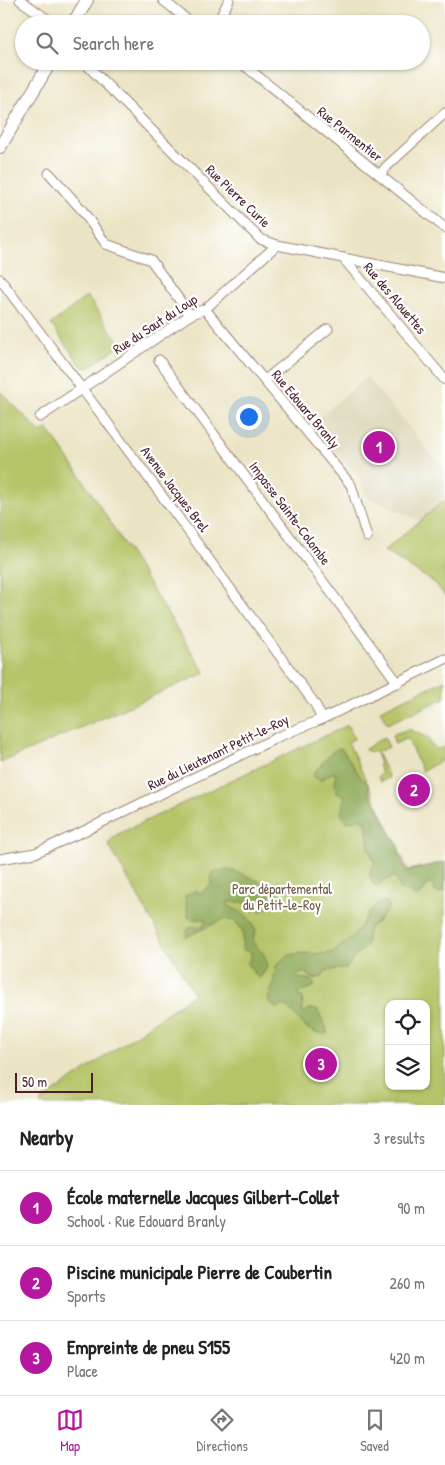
<!DOCTYPE html>
<html lang="en">
<head>
<meta charset="utf-8">
<style>
	body { margin:0; font-family:"Patrick Hand",sans-serif; background:#f2f2f2; color:#222 }
	.controls { position:absolute; right:15px; bottom:15px; display:grid; overflow:hidden; border-radius:10px; box-shadow:0 1px 4px #0004 }
	.controls button { width:45px; height:45px; display:grid; place-items:center; padding:0; border:0; border-bottom:1px solid #e0e0e0; background:#fff; color:#222; font:25px sans-serif }
	.scale { position:absolute; left:15px; bottom:12px; width:78px; box-sizing:border-box; padding-left:5px; border:2px solid #4a1f2b; border-top:0; font-size:14px; line-height:18px; white-space:nowrap; color:#4a1f2b; -webkit-text-stroke:4px #fff; paint-order:stroke }
	.you { position:absolute; left:248px; top:416px; width:18px; height:18px; margin:-12px; border:4px solid #fff; border-radius:50%; background:#1a73e8; box-shadow:0 0 0 8px #1a73e833 }
	.badge { display:grid; place-items:center; width:32px; height:32px; border-radius:50%; background:#b5179e; color:#fff; font-size:16px; font-weight:700 }
	.pin { position:absolute; translate:-50% -50%; border:2px solid #fff; box-shadow:0 1px 5px #0006 }
	.list { margin:0; padding:0; list-style:none }
	h2 { display:flex; justify-content:space-between; align-items:center; height:65px; margin:0; padding:0 20px; font-size:21px }
	h2 small { font-size:16px; font-weight:400; color:#767676 }
	.list li { display:grid; grid-template-columns:32px 1fr auto; gap:15px; align-items:center; box-sizing:border-box; height:75px; padding:0 20px; border-top:1px solid #e0e0e0 }
	.list b { display:block; font-size:19px; white-space:nowrap }
	.list p { margin:0; font-size:16px; white-space:nowrap; color:#767676 }
	.list em { font-size:16px; font-style:normal; color:#767676 }
	.icon { flex:none; width:28px; height:28px; fill:none; stroke:currentColor; stroke-width:2; stroke-linecap:round; stroke-linejoin:round }
	.map { position:relative; flex:none; width:445px; height:1105px; overflow:hidden }
	.search { position:absolute; background:#fff; box-shadow:0 1px 4px #0004; left:15px; right:15px; top:15px; height:55px; display:flex; align-items:center; gap:12px; box-sizing:border-box; padding:0 18px; border-radius:28px; color:#767676; font-size:19px }
	.sheet { height:290px; background:#fff }
	nav { display:flex; justify-content:space-around; align-items:center; box-sizing:border-box; height:70px; border-top:1px solid #e0e0e0; background:#fff; font-size:14px; color:#767676 }
	nav a { display:grid; justify-items:center; gap:2px }
	nav .on { color:#b5179e }
	.map>svg:first-child { display:block }
</style>
</head>
<body>
<div class="map">
<svg width="445" height="1105" viewBox="0 0 445 1105">
	<rect width="100%" height="100%" fill="#fff"/>
	<filter id="ink" filterUnits="userSpaceOnUse"><feTurbulence type="fractalNoise" baseFrequency=".02" numOctaves="2"/><feDisplacementMap in="SourceGraphic" scale="10" xChannelSelector="R" yChannelSelector="G"/><feConvolveMatrix kernelMatrix="1 2 1 2 8 2 1 2 1" color-interpolation-filters="sRGB"/></filter>
	<filter id="wash" filterUnits="userSpaceOnUse"><feTurbulence type="fractalNoise" baseFrequency=".0096" numOctaves="4" result="noise"/><feDisplacementMap in="SourceGraphic" scale="20" xChannelSelector="R" yChannelSelector="G"/><feGaussianBlur stdDeviation="1.12" result="paint"/><feColorMatrix in="noise" values="0 0 0 0 0 0 0 0 0 0 0 0 0 0 0 0 0 1.4 0 .05"/><feComposite in="paint" operator="in"/></filter>
	<g filter="url(#wash)">
		<rect width="100%" height="100%" fill="#ebe4c4"/>
		<path fill="#dad5b5" d="M 367,377 L 445,470 L 445,500 L 420,521 L 366,496 L 358,476 L 312,423 Z"/>
		<g fill="#b5c467" stroke="#807249" fill-rule="evenodd">
			<path d="M 87,296 L 121,345 L 88,368 L 82,367 L 51,324 Z"/>
			<path d="M 0,391 L 41,433 L 47,428 L 84,481 L 205,673 L 0,763 Z"/>
			<path d="M 445,500 L 445,596 L 435,583 L 384,551 Z"/>
			<path d="M 445,680 L 445,698 L 387,724 L 380,710 Z"/>
			<path d="M 348,725 L 354,739 L 348,742 L 408,870 L 445,862 L 445,1105 L 41,1105 L 40,1102 L 194,994 L 108,844 L 116,835 ZM 389,1004 L 426,1004 L 426,1086 L 389,1086 Z"/>
			<path d="M 407,730 L 411,730 L 428,738 L 431,745 L 437,749 L 445,747 L 445,759 L 422,771 L 407,738 L 395,744 L 392,736 L 393,734 Z"/>
			<path d="M 384,737 L 389,747 L 377,752 L 389,778 L 380,782 L 378,776 L 382,774 L 378,765 L 380,764 L 375,751 L 372,752 L 365,750 L 365,749 Z"/>
		</g>
		<g fill="#90aa5c" stroke="#6d6444">
			<path d="M 339,748 L 342,749 L 363,780 L 368,783 L 369,794 L 378,808 L 392,835 L 399,846 L 399,856 L 404,867 L 408,871 L 445,862 L 445,891 L 436,893 L 434,890 L 434,886 L 429,884 L 426,886 L 423,892 L 416,896 L 400,889 L 396,877 L 390,878 L 376,887 C 369,880 369,876 372,867 L 375,864 L 369,849 L 366,822 L 359,819 L 347,822 L 341,814 L 345,796 L 337,793 C 334,786 336,780 335,773 L 332,773 L 321,780 L 315,778 L 313,774 L 332,752 Z"/>
			<path d="M 228,870 C 244,872 257,883 273,885 L 279,881 L 278,898 L 269,904 L 263,911 L 252,910 L 243,902 L 228,902 L 227,904 C 242,915 246,910 256,930 C 249,946 258,945 264,955 C 266,959 266,964 267,967 L 261,977 L 258,978 L 247,964 L 251,957 L 251,953 L 249,951 L 242,950 L 243,931 L 235,921 L 224,919 L 186,937 L 188,929 L 193,926 L 197,928 L 205,925 L 205,919 L 192,920 L 188,917 L 185,896 L 196,890 L 201,893 L 211,885 L 212,874 L 216,871 Z"/>
			<path d="M 387,902 L 389,908 L 376,923 L 369,927 L 366,946 L 352,960 L 347,968 L 325,971 L 322,977 L 314,979 L 304,972 L 300,973 L 297,976 L 299,978 L 312,980 L 314,982 L 314,987 L 299,992 L 298,996 L 303,998 L 302,1011 L 305,1012 L 308,1009 L 318,1010 C 321,1016 322,1022 326,1027 L 327,1034 C 304,1033 300,1020 286,1006 L 283,1006 L 278,1008 C 271,1006 267,1003 269,995 C 270,991 273,988 273,984 C 275,978 273,970 277,965 C 294,942 321,962 338,949 C 344,944 353,937 358,930 C 364,923 370,907 379,903 C 381,902 384,902 387,902 Z"/>
		</g>
	</g>
	<g filter="url(#ink)">
		<g fill="none" stroke-linecap="round" stroke-linejoin="round">
			<g stroke="#9a8278" stroke-width="11">
				<g id="minor">
					<path d="M 20,0 L 54,24"/>
					<path d="M 163,0 L 192,24"/>
					<path d="M 217,24 L 229,0"/>
					<path d="M 83,61 L 260,239 L 277,245 L 445,278"/>
					<path d="M 239,61 L 445,228"/>
					<path d="M 49,173 L 82,210 L 106,244 L 151,260 L 190,315"/>
					<path d="M 380,175 L 386,167 L 445,113"/>
					<path d="M 343,258 L 445,380"/>
					<path d="M 0,279 L 180,520 L 315,704 L 322,719"/>
					<path d="M 205,309 L 351,485 L 367,537"/>
					<path d="M 159,360 L 398,683"/>
					<path d="M 265,380 L 328,329"/>
					<path d="M 40,417 L 190,315 L 205,309 L 277,245"/>
					<path d="M 0,859 L 35,853 L 82,832 L 280,736 L 322,719 L 445,659"/>
				</g>
			</g>
			<g stroke="#9a8278" stroke-width="14">
				<g id="secondary">
					<path d="M 73,24 L 87,0"/>
					<path d="M 0,147 L 51,61"/>
				</g>
			</g>
			<use href="#minor" stroke="#fff" stroke-width="9"/>
			<use href="#secondary" stroke="#fff" stroke-width="12"/>
		</g>
	</g>
	<g text-anchor="middle" stroke-width="4.5" stroke-linejoin="round" paint-order="stroke">
		<g font-size="14" fill="#4a1f2b" stroke="#fff">
			<text transform="translate(350 134) rotate(39)" y="5">Rue Parmentier</text>
			<text transform="translate(238 196) rotate(44)" y="5">Rue Pierre Curie</text>
			<text transform="translate(395 298) rotate(50)" y="5">Rue des Alouettes</text>
			<text transform="translate(155 324) rotate(-33)" y="5">Rue du Saut du Loup</text>
			<text transform="translate(306 409) rotate(50)" y="5">Rue Edouard Branly</text>
			<text transform="translate(175 489) rotate(53)" y="5">Avenue Jacques Brel</text>
			<text transform="translate(290 513) rotate(53)" y="5">Impasse Sainte-Colombe</text>
			<text transform="translate(218 752) rotate(-26)" y="5">Rue du Lieutenant Petit-le-Roy</text>
		</g>
		<g font-size="14" fill="#6f5940" stroke="#fff">
			<text x="282" y="894">Parc départemental<tspan x="282" dy="16">du Petit-le-Roy</tspan></text>
		</g>
	</g>
</svg>
<div class="controls">
<button><svg class="icon" aria-label="locate" viewBox="0 0 24 24"><circle cx="12" cy="12" r="6"/><path d="M12 2v4M12 18v4M2 12h4M18 12h4"/></svg></button>
<button><svg class="icon" aria-label="layers" viewBox="0 0 24 24"><path d="M12 4l9 5-9 5-9-5zM3 14l9 5 9-5"/></svg></button>
</div>
<div class="scale">50 m</div>
<div class="you"></div>
<div class="pin badge" style="left:379px;top:447px">1</div>
<div class="pin badge" style="left:414px;top:790px">2</div>
<div class="pin badge" style="left:321px;top:1064px">3</div>
<div class="search"><svg class="icon" aria-label="search" viewBox="0 0 24 24"><circle cx="10" cy="10" r="6"/><path d="M15 15l6 6"/></svg>Search here</div>
</div>
<section class="sheet">
<h2>Nearby<small>3 results</small></h2>
<ul class="list">
<li><span class="badge">1</span><div><b>École maternelle Jacques Gilbert-Collet</b><p>School · Rue Edouard Branly</p></div><em>90 m</em></li>
<li><span class="badge">2</span><div><b>Piscine municipale Pierre de Coubertin</b><p>Sports</p></div><em>260 m</em></li>
<li><span class="badge">3</span><div><b>Empreinte de pneu S155</b><p>Place</p></div><em>420 m</em></li>
</ul>
</section>
<nav>
<a class="on"><svg class="icon" aria-label="map" viewBox="0 0 24 24"><path d="M3 6l6-2 6 2 6-2v14l-6 2-6-2-6 2zM9 4v14M15 6v14"/></svg>Map</a>
<a><svg class="icon" aria-label="directions" viewBox="0 0 24 24"><path d="M12 3l9 9-9 9-9-9zM9 14v-3h6M13 9l2 2-2 2"/></svg>Directions</a>
<a><svg class="icon" aria-label="saved" viewBox="0 0 24 24"><path d="M7 4h10v16l-5-4-5 4z"/></svg>Saved</a>
</nav>
</body>
</html>
